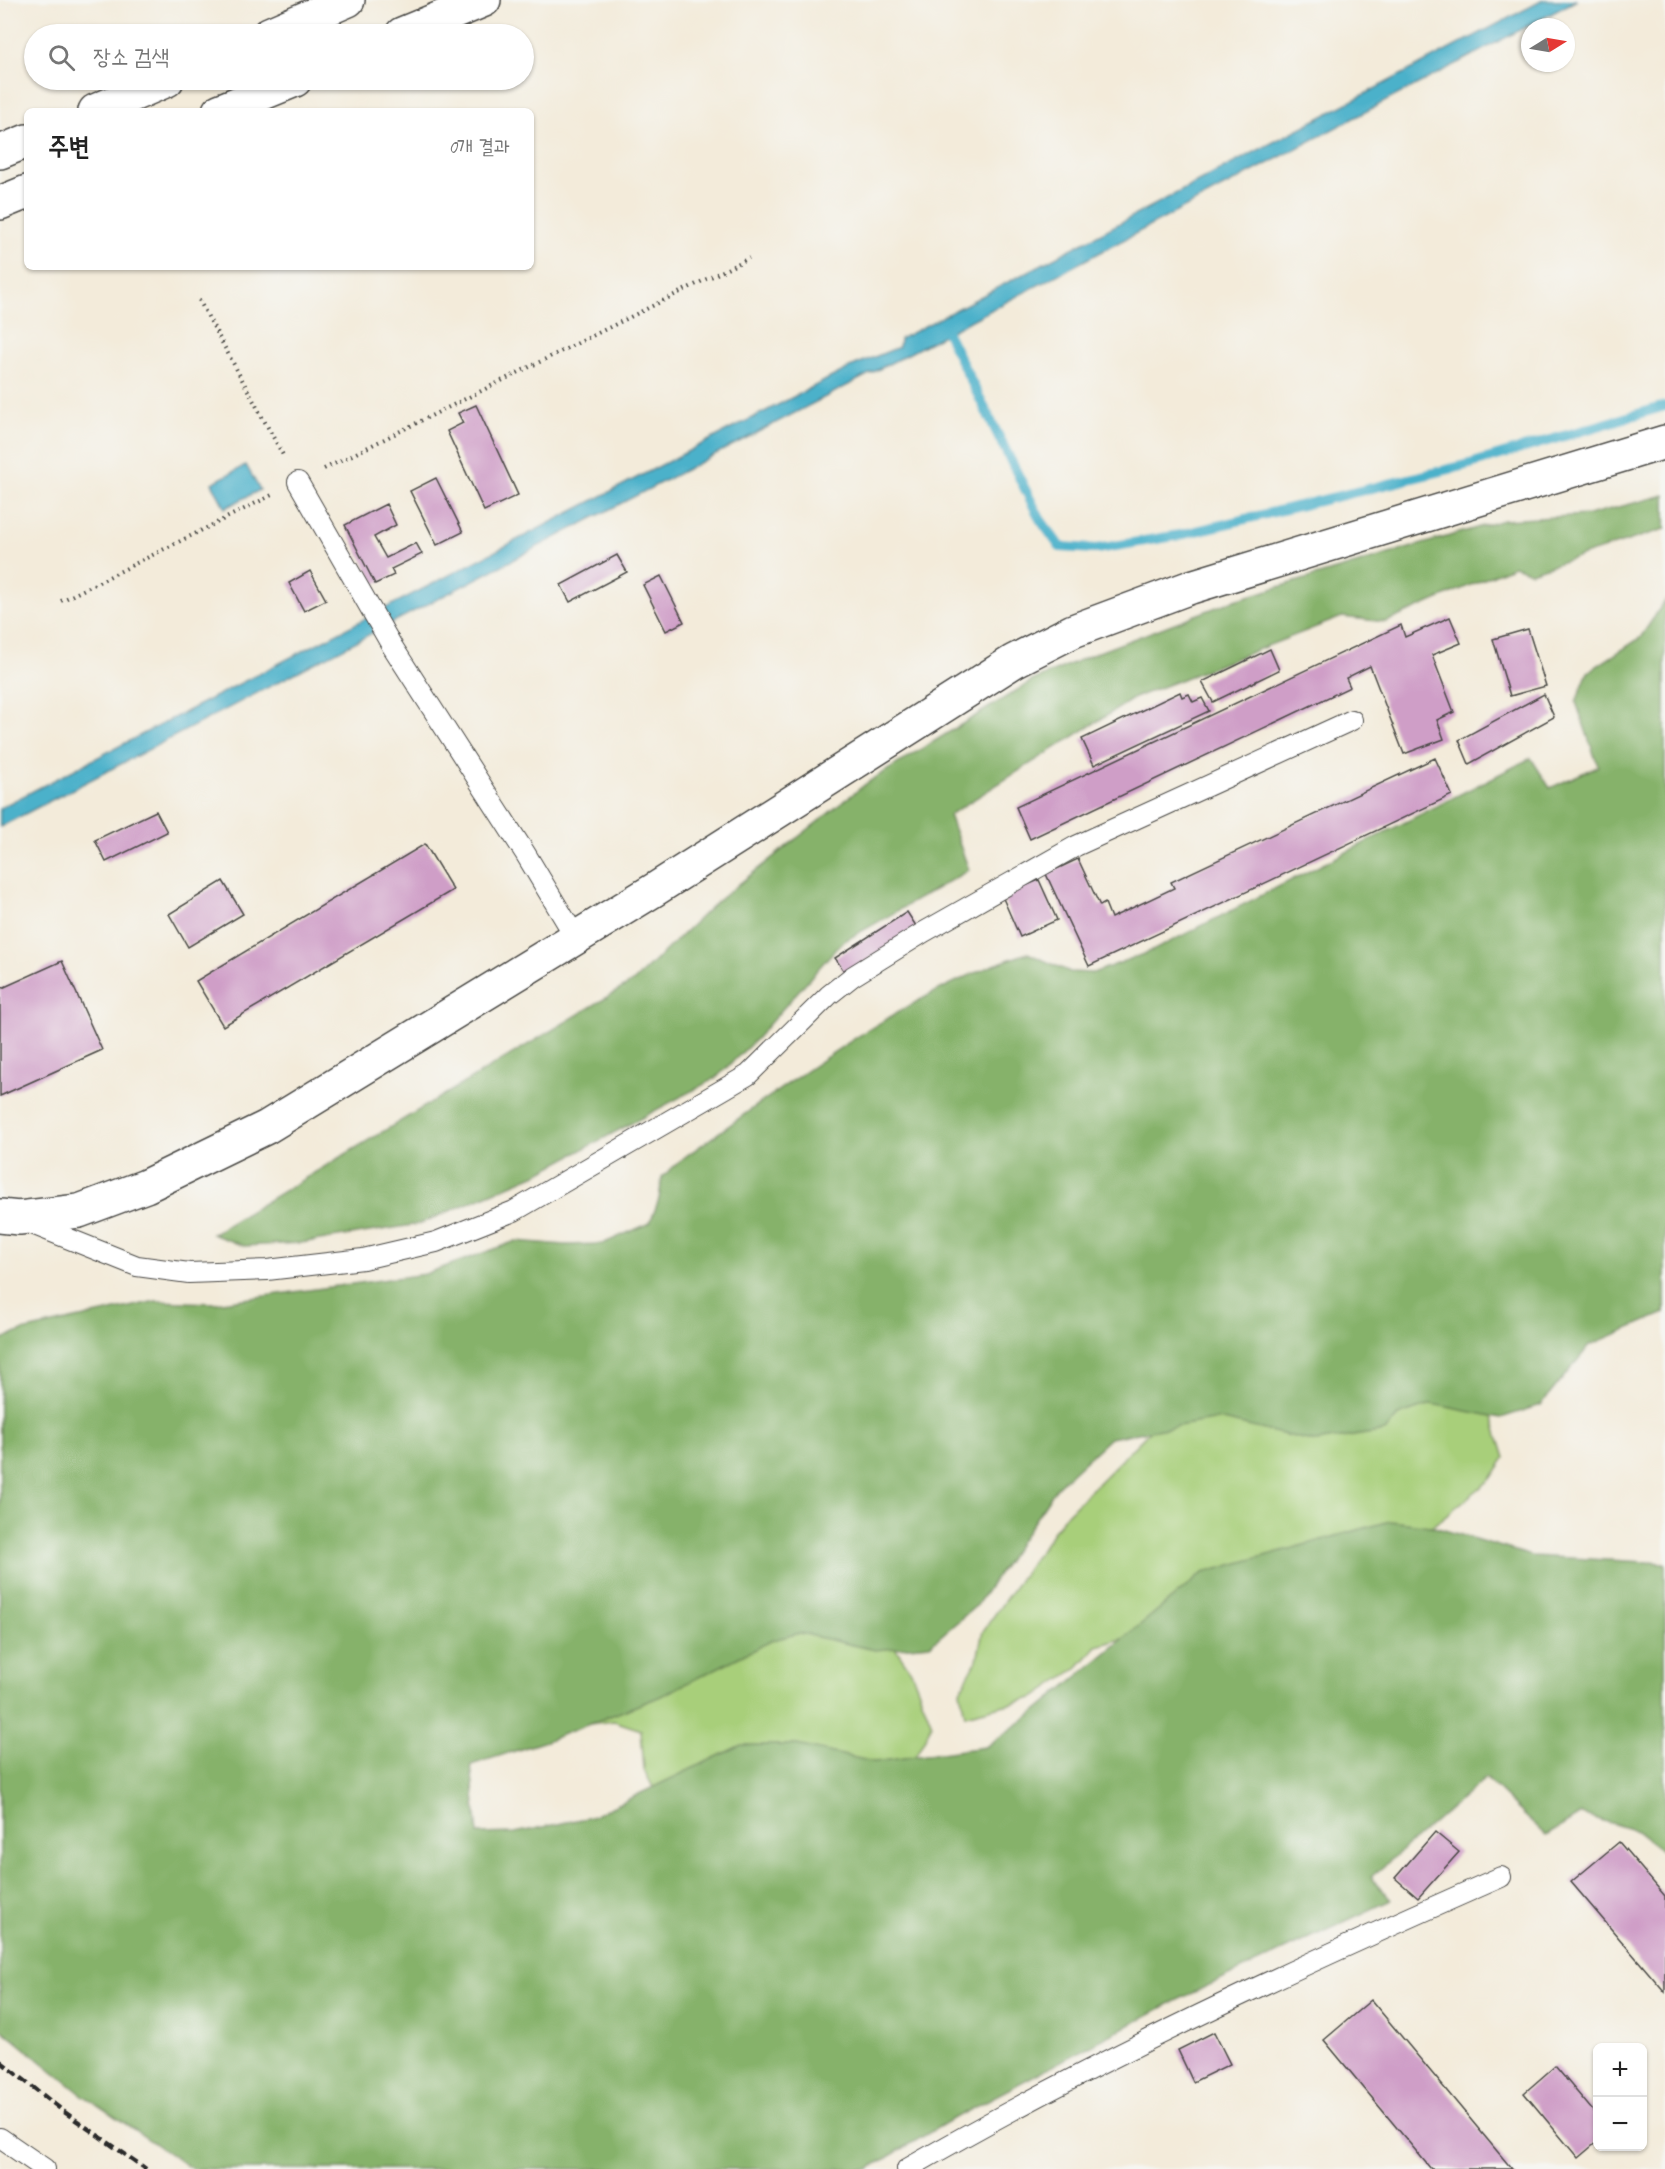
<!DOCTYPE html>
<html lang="ko">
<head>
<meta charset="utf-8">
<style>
	body { margin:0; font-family:Caveat,"Poor Story",sans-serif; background:#f2f2f2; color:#222 }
	.controls { position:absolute; right:18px; bottom:18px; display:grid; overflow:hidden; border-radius:9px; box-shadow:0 2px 4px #0004 }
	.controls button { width:54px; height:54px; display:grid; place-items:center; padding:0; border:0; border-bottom:2px solid #e0e0e0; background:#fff; color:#222; font:30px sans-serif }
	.compass { position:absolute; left:1521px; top:18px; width:54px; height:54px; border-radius:50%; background:#fff; box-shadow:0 2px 4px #0004; rotate:79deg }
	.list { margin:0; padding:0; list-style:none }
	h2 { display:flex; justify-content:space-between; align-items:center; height:78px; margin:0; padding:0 24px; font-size:26px }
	h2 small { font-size:20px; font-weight:400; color:#767676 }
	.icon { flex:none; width:33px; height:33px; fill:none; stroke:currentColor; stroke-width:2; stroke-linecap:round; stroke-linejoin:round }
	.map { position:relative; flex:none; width:1665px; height:2169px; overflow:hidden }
	.search { position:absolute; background:#fff; box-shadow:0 2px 4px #0004; left:24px; top:24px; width:510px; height:66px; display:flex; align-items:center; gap:15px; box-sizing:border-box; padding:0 21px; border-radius:33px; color:#767676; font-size:22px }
	.panel { position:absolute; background:#fff; box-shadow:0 2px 4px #0004; left:24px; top:108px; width:510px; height:162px; border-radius:9px }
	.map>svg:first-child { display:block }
</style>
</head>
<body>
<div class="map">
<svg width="1665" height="2169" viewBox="0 0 1665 2169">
	<rect width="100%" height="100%" fill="#f6f6f2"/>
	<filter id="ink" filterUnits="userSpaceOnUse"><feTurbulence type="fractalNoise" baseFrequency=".0167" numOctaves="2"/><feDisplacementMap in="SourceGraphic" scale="12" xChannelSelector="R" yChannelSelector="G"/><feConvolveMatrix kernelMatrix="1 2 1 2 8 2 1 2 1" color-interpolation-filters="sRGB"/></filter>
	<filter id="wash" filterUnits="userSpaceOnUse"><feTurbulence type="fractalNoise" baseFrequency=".008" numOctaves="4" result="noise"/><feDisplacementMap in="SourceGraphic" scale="24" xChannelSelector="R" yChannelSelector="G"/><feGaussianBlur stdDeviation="1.35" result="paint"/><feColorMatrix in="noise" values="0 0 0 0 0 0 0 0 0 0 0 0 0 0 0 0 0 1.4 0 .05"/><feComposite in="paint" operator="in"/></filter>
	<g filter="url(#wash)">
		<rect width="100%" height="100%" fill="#f3ebda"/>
		<g fill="#a8cf7a" stroke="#6a7d52" stroke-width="1.5">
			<path d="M 1406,1396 L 1491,1413 L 1505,1458 L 1491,1479 L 1421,1535 L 1143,1633 L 1097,1646 L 1077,1668 L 1033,1698 L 965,1715 L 960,1691 L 977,1660 L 983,1631 L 1064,1517 L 1154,1427 Z"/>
			<path d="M 883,1630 L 911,1671 L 932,1725 L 912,1762 L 656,1793 L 644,1770 L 641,1730 L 614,1721 L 565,1727 L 527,1640 Z"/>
		</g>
		<g fill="#86b26a" stroke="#586e4a" stroke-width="1.5">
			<path d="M 1665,495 L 1665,529 L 1531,572 L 1514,566 L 1386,622 L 1342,617 L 1136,697 L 949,815 L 969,870 L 841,943 L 755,1040 L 716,1078 L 539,1173 L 419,1224 L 301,1243 L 244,1246 L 212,1234 L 634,981 L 715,903 L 868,782 L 1032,681 L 1096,653 L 1235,600 L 1503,520 L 1588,515 Z"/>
			<path d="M 1665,601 L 1665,1313 L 1590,1345 L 1541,1405 L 1501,1418 L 1432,1404 L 1398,1416 L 1385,1431 L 1316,1442 L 1218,1419 L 1110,1438 L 1057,1487 L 977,1605 L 930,1645 L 875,1650 L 800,1633 L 773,1640 L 659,1697 L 546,1741 L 471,1765 L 478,1834 L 515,1833 L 591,1817 L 741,1745 L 797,1745 L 874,1762 L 985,1747 L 1032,1714 L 1203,1573 L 1390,1521 L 1431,1526 L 1532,1556 L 1665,1563 L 1665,1853 L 1637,1831 L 1581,1814 L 1546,1836 L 1486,1778 L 1371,1877 L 1391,1900 L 1169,2004 L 956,2117 L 868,2169 L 192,2169 L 80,2093 L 0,2028 L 0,1340 L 22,1331 L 156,1301 L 214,1303 L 425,1274 L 516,1241 L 565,1245 L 602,1244 L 650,1223 L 659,1199 L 662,1177 L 686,1156 C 790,1083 906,991 1028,953 L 1070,972 L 1093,973 L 1154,950 L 1531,758 L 1550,788 L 1598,766 L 1576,702 L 1588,672 L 1640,638 Z"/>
		</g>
		<g fill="#4bb1ca" stroke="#3b6e7a" stroke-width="1.5">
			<path d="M 1543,0 L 1577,0 L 904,356 L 0,827 L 0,808 L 702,444 L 855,365 L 899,347 L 900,339 Z"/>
			<path d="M 246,465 L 260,490 L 225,508 L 212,483 Z"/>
		</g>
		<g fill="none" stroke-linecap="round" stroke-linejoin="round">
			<path stroke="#4bb1ca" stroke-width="10" d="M 944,327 L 1040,519 L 1060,547 L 1097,549 L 1180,535 L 1470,464 L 1665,406"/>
		</g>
		<g id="blocks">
			<g fill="#cf9ec7">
				<path d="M 476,405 L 518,495 L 484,511 L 447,431 L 463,423 L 458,413 Z"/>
				<path d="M 436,478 L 463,532 L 437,545 L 410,491 Z"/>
				<path d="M 386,504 L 396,525 L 374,537 L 386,558 L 416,543 L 422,554 L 391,569 L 394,575 L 375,584 L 345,525 Z"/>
				<path d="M 617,555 L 627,572 L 570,602 L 561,585 Z"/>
				<path d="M 310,571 L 326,600 L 304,611 L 289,583 Z"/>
				<path d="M 661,576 L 684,622 L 666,631 L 643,585 Z"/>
				<path d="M 1450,617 L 1461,643 L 1432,655 L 1454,712 L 1437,720 L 1444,739 L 1404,754 L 1370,666 L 1346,678 L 1350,687 L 1030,839 L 1016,807 L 1401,625 L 1405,637 Z"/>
				<path d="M 1528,629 L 1546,686 L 1510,696 L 1493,639 Z"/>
				<path d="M 1270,649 L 1279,670 L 1213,702 L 1202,682 Z"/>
				<path d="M 1180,692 L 1182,697 L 1189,694 L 1193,702 L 1202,698 L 1209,711 L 1094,765 L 1082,739 Z"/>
				<path d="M 1544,694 L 1554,717 L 1469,764 L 1459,740 Z"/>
				<path d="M 1435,758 L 1452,795 L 1089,966 L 1046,874 L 1078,859 L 1100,906 L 1105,903 L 1111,918 L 1174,888 L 1171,882 Z"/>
				<path d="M 156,811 L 167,832 L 106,862 L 95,840 Z"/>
				<path d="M 425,844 L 453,890 L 223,1026 L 196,981 Z"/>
				<path d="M 1039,880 L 1057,920 L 1020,937 L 1002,896 Z"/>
				<path d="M 223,881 L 243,914 L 188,947 L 169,914 Z"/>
				<path d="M 907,912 L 918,929 L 846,974 L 835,958 Z"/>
				<path d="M 62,961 L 102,1050 L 0,1096 L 0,989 Z"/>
				<path d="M 1435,1832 L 1459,1852 L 1418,1898 L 1395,1878 Z"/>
				<path d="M 1619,1842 L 1665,1896 L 1665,1992 L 1571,1882 Z"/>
				<path d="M 1371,2000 L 1512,2169 L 1431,2169 L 1324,2040 Z"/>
				<path d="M 1214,2032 L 1230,2064 L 1193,2082 L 1178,2050 Z"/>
				<path d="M 1555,2066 L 1598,2117 L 1598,2141 L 1578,2158 L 1524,2093 Z"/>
			</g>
		</g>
	</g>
	<g filter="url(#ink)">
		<use href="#blocks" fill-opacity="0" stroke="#494845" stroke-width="1.5"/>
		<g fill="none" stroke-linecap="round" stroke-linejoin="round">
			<g stroke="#494845" stroke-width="22">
				<g id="lane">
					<path d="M 298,482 L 392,646 L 525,853 L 576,938"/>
					<path d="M 27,1222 L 137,1266 L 189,1273 L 267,1270 L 363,1259 L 436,1242 L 514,1211 L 748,1075 L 829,995 L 853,976 L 924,932 L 1076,846 L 1352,720"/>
					<path d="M 0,2138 L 45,2169"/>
					<path d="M 907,2169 C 1098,2058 1299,1966 1501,1877"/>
				</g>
			</g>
			<g stroke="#494845" stroke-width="36">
				<path id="street" d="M 0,1216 L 19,1218 L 79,1211 L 146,1186 L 267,1127 L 654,890 L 1014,661 L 1073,631 L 1191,587 L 1665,442"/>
			</g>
			<g stroke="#494845" stroke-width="36">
				<g id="highway">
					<path d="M 269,34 L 348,0"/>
					<path d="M 402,34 L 484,0"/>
					<path d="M 95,111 L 167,80"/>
					<path d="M 219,111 L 295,80"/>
					<path d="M 0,152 L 27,141"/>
					<path d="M 0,203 L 27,192"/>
				</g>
			</g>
			<g stroke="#494845" stroke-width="4" stroke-dasharray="1.5 4.5" stroke-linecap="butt">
				<path d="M 199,300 L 284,457"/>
				<path d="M 324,469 L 749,258"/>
				<path d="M 61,601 L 272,495"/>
			</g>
			<use href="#lane" stroke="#fff" stroke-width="20"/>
			<use href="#street" stroke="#fff" stroke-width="33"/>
			<use href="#highway" stroke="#fff" stroke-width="33"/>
			<path stroke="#2b2b2b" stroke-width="4.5" stroke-dasharray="9 4.5" stroke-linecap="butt" d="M 0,2061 L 63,2111 L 146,2169"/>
		</g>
	</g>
</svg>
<div class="controls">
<button>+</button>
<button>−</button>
</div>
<svg class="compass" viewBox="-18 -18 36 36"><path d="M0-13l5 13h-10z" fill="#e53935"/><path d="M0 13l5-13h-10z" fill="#767676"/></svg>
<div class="search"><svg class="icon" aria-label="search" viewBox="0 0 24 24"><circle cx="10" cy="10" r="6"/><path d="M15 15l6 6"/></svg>장소 검색</div>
<section class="panel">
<h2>주변<small>0개 결과</small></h2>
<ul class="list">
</ul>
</section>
</div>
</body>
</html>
